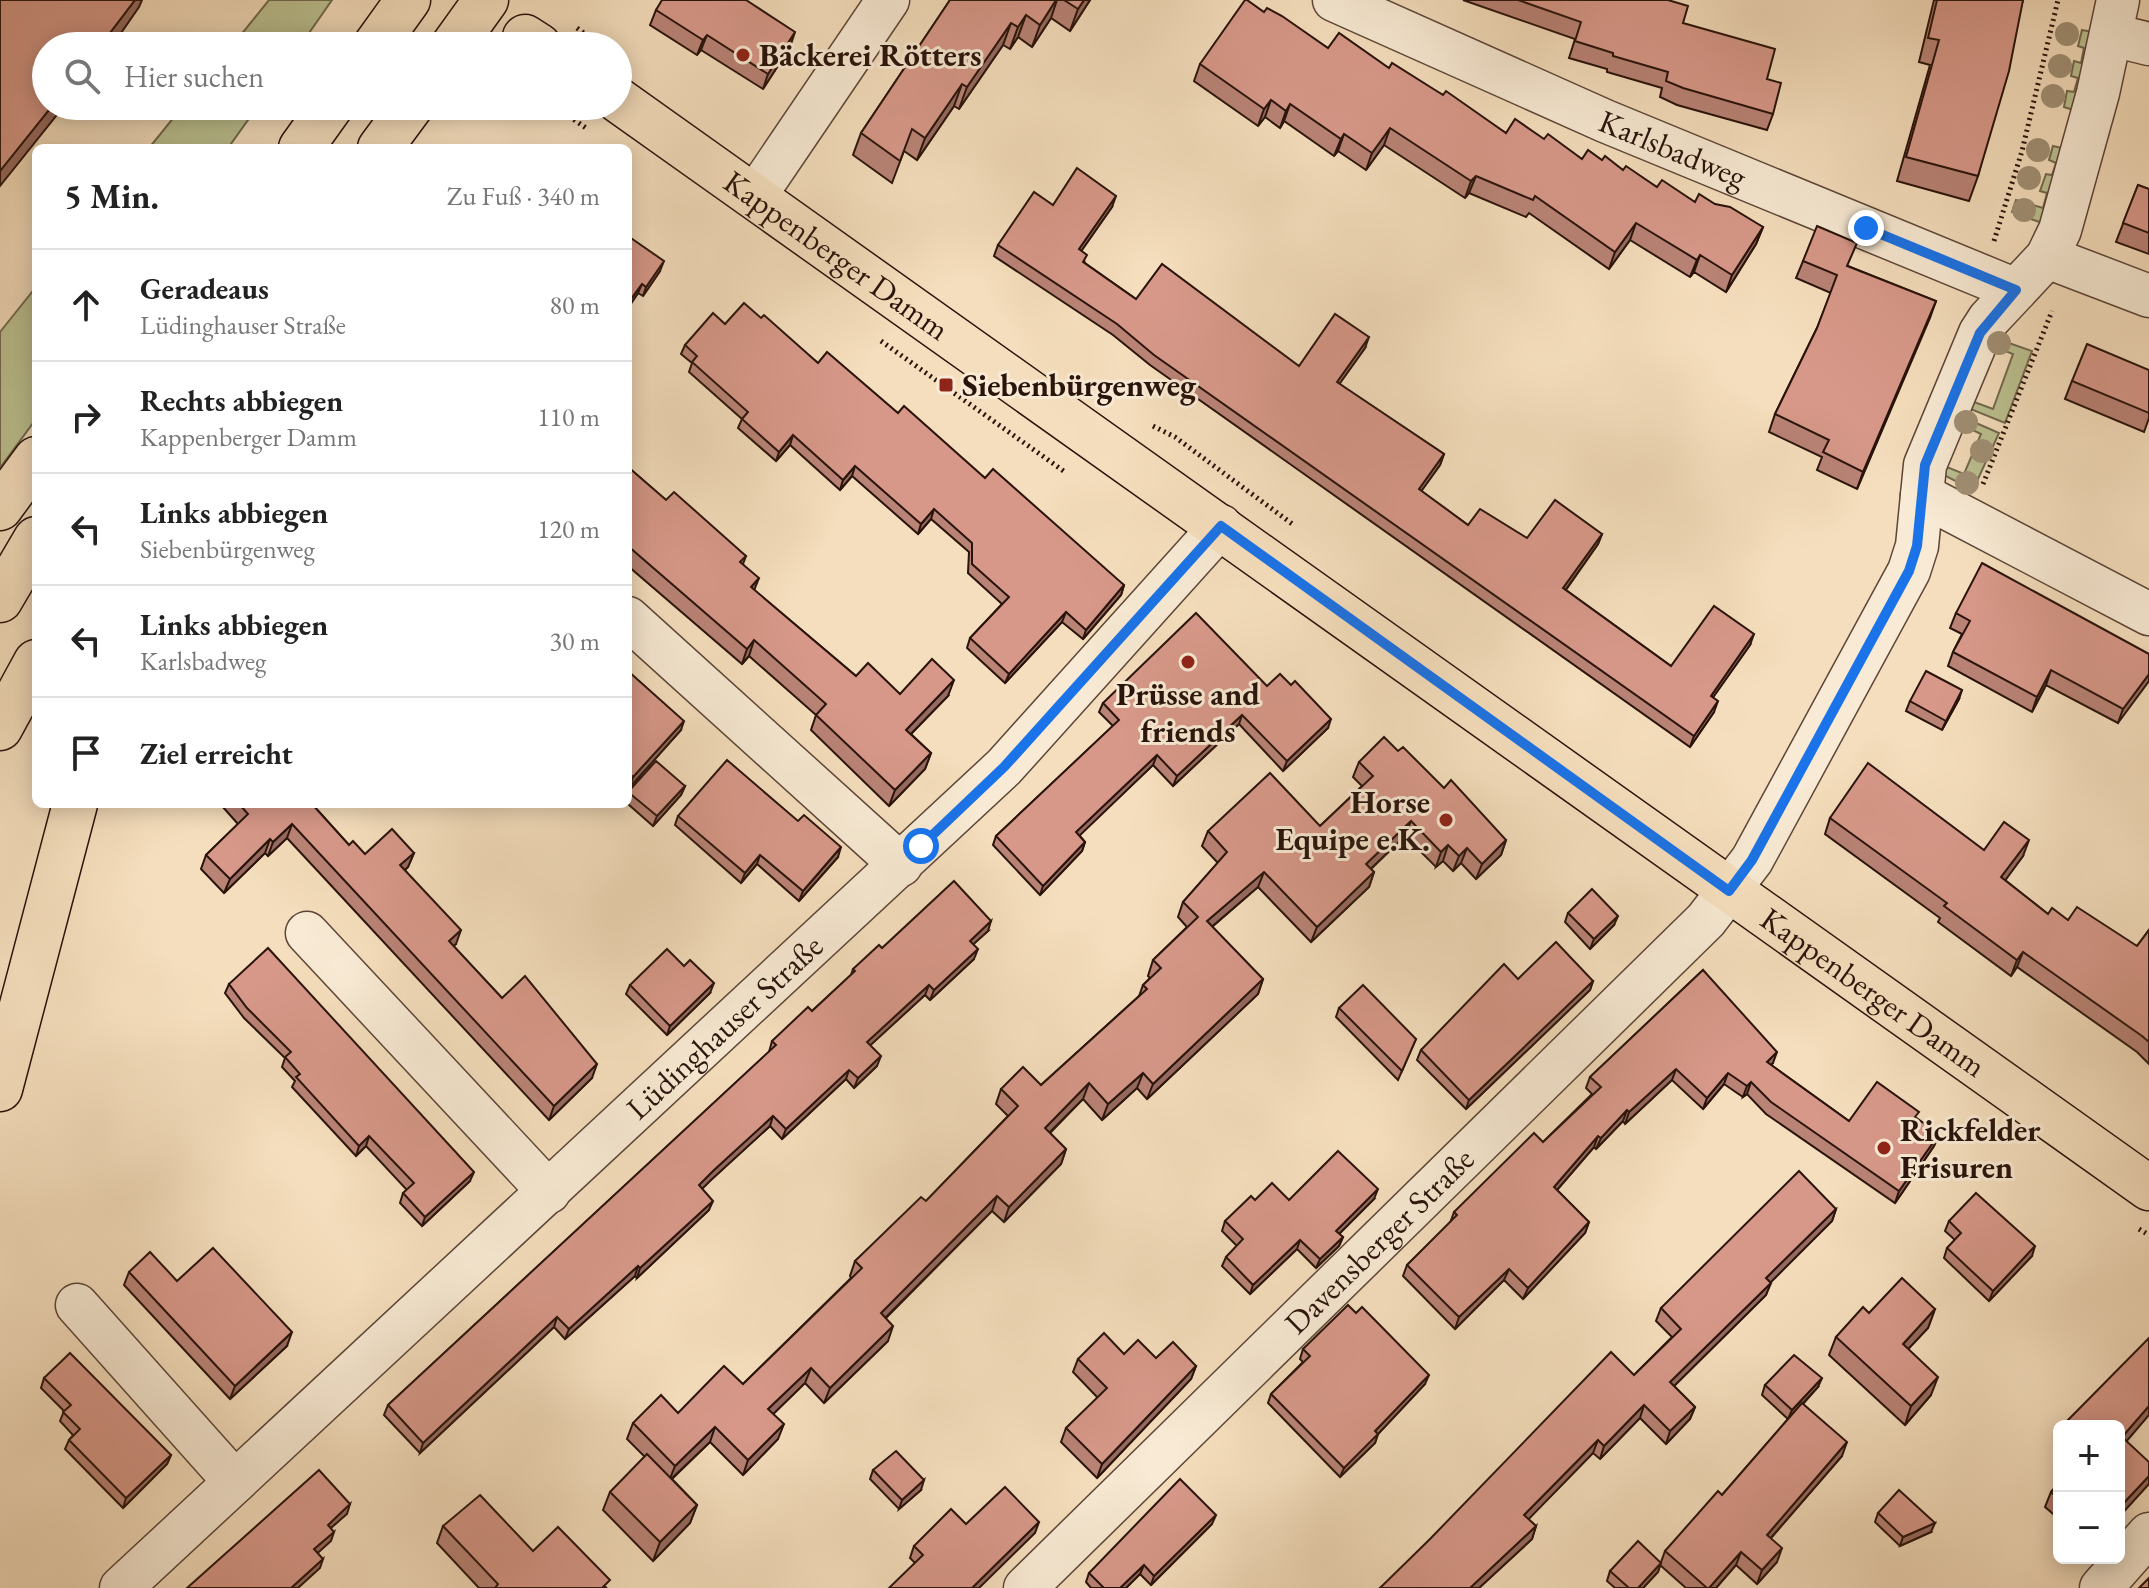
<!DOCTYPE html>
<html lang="de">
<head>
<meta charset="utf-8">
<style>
	body { margin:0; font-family:"EB Garamond",serif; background:#f6f6f6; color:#222 }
	.controls { position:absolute; right:24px; bottom:24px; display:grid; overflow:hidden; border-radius:12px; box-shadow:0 4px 20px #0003 }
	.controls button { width:72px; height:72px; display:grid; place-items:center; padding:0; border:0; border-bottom:2px solid #e0e0e0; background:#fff; color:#222; font:40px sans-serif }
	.stop { position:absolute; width:24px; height:24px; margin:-18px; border:6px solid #1a73e8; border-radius:50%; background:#fff }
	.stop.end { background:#1a73e8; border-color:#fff; box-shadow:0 2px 8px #0008 }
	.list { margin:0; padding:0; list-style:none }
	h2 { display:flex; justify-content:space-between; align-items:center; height:104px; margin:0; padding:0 32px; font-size:34px }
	h2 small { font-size:26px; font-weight:400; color:#767676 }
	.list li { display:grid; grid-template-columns:52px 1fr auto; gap:24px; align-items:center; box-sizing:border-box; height:112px; padding:0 32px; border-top:2px solid #e0e0e0 }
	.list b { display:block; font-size:30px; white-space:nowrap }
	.list p { margin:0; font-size:26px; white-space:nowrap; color:#767676 }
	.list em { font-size:26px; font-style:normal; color:#767676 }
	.icon { flex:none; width:44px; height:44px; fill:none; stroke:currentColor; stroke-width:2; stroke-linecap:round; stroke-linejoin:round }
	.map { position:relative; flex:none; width:2149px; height:1588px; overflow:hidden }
	.search { position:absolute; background:#fff; box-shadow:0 4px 20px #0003; left:32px; top:32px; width:600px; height:88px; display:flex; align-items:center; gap:20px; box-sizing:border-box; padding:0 28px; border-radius:44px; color:#767676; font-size:30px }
	.panel { position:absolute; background:#fff; box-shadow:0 4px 20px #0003; left:32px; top:144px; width:600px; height:664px; border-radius:12px }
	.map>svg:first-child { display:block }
</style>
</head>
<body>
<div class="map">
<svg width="2149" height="1588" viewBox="0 0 2149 1588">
	<rect width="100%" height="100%" fill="#f5debd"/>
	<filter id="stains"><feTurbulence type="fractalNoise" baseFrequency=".0025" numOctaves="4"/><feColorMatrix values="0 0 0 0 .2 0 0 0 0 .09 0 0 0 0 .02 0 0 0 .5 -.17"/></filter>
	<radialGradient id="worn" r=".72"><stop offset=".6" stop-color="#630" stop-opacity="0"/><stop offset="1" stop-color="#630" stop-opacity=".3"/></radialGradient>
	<g fill="#bcc191" stroke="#726a4e" stroke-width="2">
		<path d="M 269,0 L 332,0 L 300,46 L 232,46 Z"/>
		<path d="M 2082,30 L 2093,32 L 2076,111 L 2064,107 L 2067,91 L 2074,92 L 2078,78 L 2071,76 L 2074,61 L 2081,63 L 2084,48 L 2078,46 Z"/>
		<path d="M 183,106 L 258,106 L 228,148 L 149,148 Z"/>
		<path d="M 2053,146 L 2066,149 L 2042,223 L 2012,212 L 2016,200 L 2043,208 L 2047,193 L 2040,191 L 2046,174 L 2052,175 L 2056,163 L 2049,160 Z"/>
		<path d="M 36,287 L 36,419 L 0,468 L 0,332 Z"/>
		<path d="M 1989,336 L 2032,351 L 2005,423 L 1963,406 L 1966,399 L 1993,409 L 2013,354 L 1987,344 Z"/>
		<path d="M 1958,415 L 1999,433 L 1973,490 L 1934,470 L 1937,463 L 1964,474 L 1981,434 L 1956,422 Z"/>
	</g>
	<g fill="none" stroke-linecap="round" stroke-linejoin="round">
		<g stroke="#5c4638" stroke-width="45">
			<g id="minor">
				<path id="s1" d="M 1334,0 L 1605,121 L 2016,290"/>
				<path d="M 2112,35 L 2149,44"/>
				<path d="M 755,196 L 888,0"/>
				<path d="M 2047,257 L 2149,296"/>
				<path d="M 1922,495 L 2149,614"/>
				<path d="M 628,618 L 901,865"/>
				<path d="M 307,933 L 549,1192"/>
				<path d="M 77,1305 L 235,1482"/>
				<path id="s2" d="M 121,1588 L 1004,767 L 1221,526"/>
				<path id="s3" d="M 1025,1588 L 1706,920 L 1752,860 L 1909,571 L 1917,546 L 1925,465 L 1980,333 L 1989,319 L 2047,257 L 2060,230 L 2098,93 L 2118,0"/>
				<path d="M 2101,1588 L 2149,1534"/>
			</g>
		</g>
		<g stroke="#29130b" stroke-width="47">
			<g id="major">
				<path d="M 525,37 L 539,46"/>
				<path id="s4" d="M 618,100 L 2149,1188"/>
			</g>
		</g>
		<g stroke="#29130b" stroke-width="47">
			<g id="highway">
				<path d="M 375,46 L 408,0"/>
				<path d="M 453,46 L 486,0"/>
				<path d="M 301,148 L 331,106"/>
				<path d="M 380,148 L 411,106"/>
				<path d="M 0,508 L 36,459"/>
				<path d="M 0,600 L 36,539"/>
				<path d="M 0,728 L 36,662"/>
				<path d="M 0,1089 L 75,804"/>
			</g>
		</g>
		<g stroke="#29130b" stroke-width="5" stroke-dasharray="2 4" stroke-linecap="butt">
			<path d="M 577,28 L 602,46"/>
			<path d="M 554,106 L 586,128"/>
			<path d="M 1994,241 L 2022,151 L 2058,0"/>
			<path d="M 881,341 L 1065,472"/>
			<path d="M 1153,426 L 1175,437 L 1295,526"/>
			<path d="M 1983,484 L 2052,311"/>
			<path d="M 2139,1229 L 2149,1235"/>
		</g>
		<use href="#minor" stroke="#f8ead4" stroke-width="42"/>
		<use href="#major" stroke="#f5debd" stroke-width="44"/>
		<use href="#highway" stroke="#f5debd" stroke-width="44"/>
	</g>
	<g fill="#a19075">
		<circle cx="2067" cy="34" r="12"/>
		<circle cx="2060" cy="66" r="12"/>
		<circle cx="2053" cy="96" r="12"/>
		<circle cx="2038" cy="150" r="12"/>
		<circle cx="2029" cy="178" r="12"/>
		<circle cx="2024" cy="210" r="12"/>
		<circle cx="1999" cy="343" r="12"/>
		<circle cx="1966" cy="422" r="12"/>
		<circle cx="1982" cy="451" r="12"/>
		<circle cx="1967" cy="483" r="12"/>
	</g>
	<g fill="#b98376" stroke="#29130b" stroke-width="2">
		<path d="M 950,0 L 1090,0 L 1070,31 L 1051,18 L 1032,47 L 1018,37 L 1010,49 L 1003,45 L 959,109 L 954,106 L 917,160 L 904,151 L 892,183 L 853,155 L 861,133 Z"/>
		<path d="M 1463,0 L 1668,0 L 1683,23 L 1767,79 L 1773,114 L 1767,130 L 1677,105 L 1660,97 L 1662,88 L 1607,72 L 1607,69 L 1569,58 L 1575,39 Z"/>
		<path d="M 1934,0 L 2023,0 L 1978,176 L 1969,201 L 1897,181 L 1930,65 L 1919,62 Z"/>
		<path d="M 656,10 L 790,47 L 763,89 L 701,50 L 697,55 L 650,25 Z"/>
		<path d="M 1264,12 L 1328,48 L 1389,68 L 1443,95 L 1506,133 L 1544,139 L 1582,159 L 1602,160 L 1623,170 L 1657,187 L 1695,202 L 1715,204 L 1763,227 L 1756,244 L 1726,292 L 1694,272 L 1690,277 L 1630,240 L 1609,269 L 1529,213 L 1526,217 L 1469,193 L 1465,198 L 1384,145 L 1366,170 L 1338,151 L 1334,156 L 1284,121 L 1280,128 L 1265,117 L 1258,126 L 1194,81 L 1200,64 Z"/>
		<path d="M 2138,185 L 2149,189 L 2149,254 L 2116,242 Z"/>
		<path d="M 1053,205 L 1112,207 L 1081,251 L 1085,263 L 1136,299 L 1299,366 L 1365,348 L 1339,384 L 1444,454 L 1440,465 L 1421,491 L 1468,525 L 1527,538 L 1602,534 L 1598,544 L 1566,590 L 1671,666 L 1750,645 L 1713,697 L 1714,712 L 1690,747 L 1150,365 L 1113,335 L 994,256 L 998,245 Z"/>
		<path d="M 628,236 L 660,271 L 643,296 L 638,293 L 628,308 Z"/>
		<path d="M 1803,261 L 1848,266 L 1936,301 L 1857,489 L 1817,470 L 1822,457 L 1769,432 L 1775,414 L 1817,328 L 1831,293 L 1796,278 Z"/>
		<path d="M 761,318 L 818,363 L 898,413 L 985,478 L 1124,585 L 1121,595 L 1083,639 L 1062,622 L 1005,683 L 967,648 L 970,638 L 1002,604 L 968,573 L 969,552 L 931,519 L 918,534 L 852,476 L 840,490 L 790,445 L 776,461 L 738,428 L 742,419 L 689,372 L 692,363 L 681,354 L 685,345 L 725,324 Z"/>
		<path d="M 2149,370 L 2149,418 L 2144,432 L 2065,399 L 2072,381 Z"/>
		<path d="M 628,467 L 666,500 L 746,556 L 743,564 L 754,590 L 856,676 L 900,694 L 948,696 L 911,734 L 931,753 L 925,769 L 889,806 L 811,730 L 816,715 L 749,656 L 742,664 L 628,566 Z"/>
		<path d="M 1956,613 L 2149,654 L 2118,723 L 2046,685 L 2032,712 L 1948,666 L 1953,652 L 1962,634 L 1950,628 Z"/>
		<path d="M 628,671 L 681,730 L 630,787 L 628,785 Z"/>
		<path d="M 1267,686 L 1328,728 L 1283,771 L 1239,724 L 1173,786 L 1153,765 L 1079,835 L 1085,842 L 1082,851 L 1040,895 L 993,845 L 996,836 L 1113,726 L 1099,712 L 1103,703 Z"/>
		<path d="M 1959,699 L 1942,730 L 1906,711 L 1910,701 Z"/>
		<path d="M 1398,751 L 1506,840 L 1501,855 L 1476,879 L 1461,863 L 1453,871 L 1443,861 L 1436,867 L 1405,836 L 1371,869 L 1374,872 L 1369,887 L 1311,942 L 1258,887 L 1212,927 L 1263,979 L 1258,994 L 1147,1099 L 1137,1088 L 1102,1120 L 1083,1099 L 1050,1133 L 1066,1149 L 1061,1164 L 1004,1222 L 992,1211 L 886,1318 L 888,1341 L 824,1403 L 805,1383 L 773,1414 L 778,1439 L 743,1475 L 710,1442 L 672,1479 L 697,1505 L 690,1523 L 653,1561 L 603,1510 L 610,1492 L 645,1457 L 627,1439 L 633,1423 L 678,1413 L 743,1384 L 851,1278 L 850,1276 L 855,1261 L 926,1201 L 1008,1116 L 996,1104 L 1001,1089 L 1041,1085 L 1139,996 L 1143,985 L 1150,978 L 1148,976 L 1153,960 L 1187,927 L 1178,917 L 1183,902 L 1218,863 L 1202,846 L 1208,831 L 1320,826 L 1362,786 L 1353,777 L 1359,762 Z"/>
		<path d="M 685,786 L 681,795 L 653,826 L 628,804 L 628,792 Z"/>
		<path d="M 223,804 L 312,804 L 349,845 L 365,854 L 414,853 L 408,867 L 405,870 L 456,944 L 453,946 L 502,998 L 592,1078 L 549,1120 L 287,838 L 268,856 L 265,853 L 224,893 L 201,869 L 206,855 L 238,824 L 222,806 Z"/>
		<path d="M 678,816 L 798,821 L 838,857 L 799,901 L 757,864 L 741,883 L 675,825 Z"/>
		<path d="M 1830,818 L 1984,850 L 2023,856 L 2005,880 L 2048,914 L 2068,920 L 2137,946 L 2149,930 L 2149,1064 L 2137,1052 L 2017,967 L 2011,976 L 1938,922 L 1940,918 L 1825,834 Z"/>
		<path d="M 1568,913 L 1614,925 L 1590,949 L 1565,922 Z"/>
		<path d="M 988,931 L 973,944 L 974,959 L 930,1000 L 925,995 L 870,1045 L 877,1066 L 854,1088 L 846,1079 L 782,1139 L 770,1126 L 702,1188 L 709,1210 L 637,1278 L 635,1276 L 565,1339 L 554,1327 L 420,1453 L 384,1415 L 388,1405 L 769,1052 L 772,1041 L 812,1011 L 851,975 L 853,969 L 882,948 Z"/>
		<path d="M 1703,970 L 1773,1063 L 1771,1065 L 1849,1121 L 1916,1118 L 1939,1134 L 1934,1146 L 1895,1203 L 1766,1114 L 1747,1094 L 1743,1097 L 1724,1084 L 1703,1109 L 1672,1080 L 1625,1124 L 1623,1121 L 1596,1149 L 1594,1147 L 1557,1190 L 1589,1222 L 1585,1233 L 1523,1299 L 1504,1280 L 1455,1329 L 1403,1276 L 1407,1265 L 1450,1223 L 1454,1212 L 1543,1142 L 1592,1094 L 1586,1088 L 1590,1077 Z"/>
		<path d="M 1518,979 L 1593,981 L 1590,990 L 1466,1109 L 1417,1060 L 1421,1050 Z"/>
		<path d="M 229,984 L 470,1181 L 422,1226 L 400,1203 L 403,1193 L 407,1190 L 366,1146 L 356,1156 L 292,1087 L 295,1081 L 282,1067 L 285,1058 L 244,1018 L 225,993 Z"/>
		<path d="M 630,985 L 710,993 L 667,1035 L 626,994 Z"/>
		<path d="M 1339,1008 L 1416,1039 L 1398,1080 L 1336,1017 Z"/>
		<path d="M 1374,1199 L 1339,1234 L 1343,1237 L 1339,1246 L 1316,1268 L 1297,1249 L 1250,1294 L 1222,1266 L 1226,1257 L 1237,1246 L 1222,1231 L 1225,1221 L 1255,1200 Z"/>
		<path d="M 1836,1209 L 1832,1221 L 1770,1282 L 1766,1295 L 1674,1386 L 1695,1407 L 1690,1419 L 1666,1444 L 1640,1418 L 1600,1459 L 1593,1453 L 1528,1519 L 1536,1526 L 1532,1539 L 1479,1588 L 1380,1588 L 1634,1375 L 1672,1337 L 1656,1321 L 1661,1308 Z"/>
		<path d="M 1949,1221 L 2032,1256 L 1989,1301 L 1944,1258 L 1947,1248 L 1955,1240 L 1945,1231 Z"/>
		<path d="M 129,1272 L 287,1346 L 230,1399 L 124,1285 Z"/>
		<path d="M 1935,1309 L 1928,1328 L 1908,1349 L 1931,1395 L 1905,1425 L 1829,1355 L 1836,1337 L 1869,1313 Z"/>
		<path d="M 1356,1313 L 1425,1384 L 1378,1434 L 1375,1443 L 1340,1477 L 1268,1403 L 1271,1394 L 1303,1362 L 1300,1359 L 1303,1349 Z"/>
		<path d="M 1124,1354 L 1196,1366 L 1191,1379 L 1097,1478 L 1061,1442 L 1066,1428 L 1098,1398 L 1073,1372 L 1078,1359 Z"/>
		<path d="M 44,1378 L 171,1455 L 167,1464 L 123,1508 L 65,1449 L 69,1440 L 73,1435 L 60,1421 L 64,1411 L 41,1388 Z"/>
		<path d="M 1765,1385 L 1818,1387 L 1803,1404 L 1842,1456 L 1771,1538 L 1777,1562 L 1757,1584 L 1736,1565 L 1716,1588 L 1686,1588 L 1660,1565 L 1658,1572 L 1643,1588 L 1615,1588 L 1607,1581 L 1610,1571 L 1661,1562 L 1665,1551 L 1722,1495 L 1788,1419 L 1762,1395 Z"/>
		<path d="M 873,1470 L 921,1490 L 899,1509 L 870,1479 Z"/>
		<path d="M 2059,1483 L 2059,1519 L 2045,1507 L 2051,1492 Z"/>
		<path d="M 1878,1513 L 1931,1532 L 1900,1546 L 1875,1522 Z"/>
		<path d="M 1212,1524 L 1151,1585 L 1140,1574 L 1126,1588 L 1091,1588 L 1086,1582 L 1089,1573 Z"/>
		<path d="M 443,1526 L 533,1551 L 607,1588 L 479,1588 L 437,1543 Z"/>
		<path d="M 1035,1533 L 915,1563 L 910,1558 L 914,1546 Z"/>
	</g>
	<g fill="#966a60" stroke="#29130b" stroke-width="2">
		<path d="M 135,0 L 142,0 L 139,7 L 112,46 L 100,46 Z"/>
		<path d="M 1056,0 L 1057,0 L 1051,18 L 1032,47 L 1040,25 Z"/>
		<path d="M 1084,0 L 1090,0 L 1070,31 L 1078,9 Z"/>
		<path d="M 1026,15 L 1018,37 L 1010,49 L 1018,27 Z"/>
		<path d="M 1011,23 L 1003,45 L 959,109 L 967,87 Z"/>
		<path d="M 795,32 L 790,47 L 763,89 L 768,74 Z"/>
		<path d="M 707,35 L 701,50 L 697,55 L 703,40 Z"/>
		<path d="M 962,84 L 954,106 L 917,160 L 925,138 Z"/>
		<path d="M 1271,100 L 1265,117 L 1258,126 L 1264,109 Z"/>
		<path d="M 1290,104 L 1284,121 L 1280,128 L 1286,111 Z"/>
		<path d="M 52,106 L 64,106 L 0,186 L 0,171 Z"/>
		<path d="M 1390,128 L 1384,145 L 1366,170 L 1372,153 Z"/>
		<path d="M 1344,134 L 1338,151 L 1334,156 L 1341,139 Z"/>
		<path d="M 1476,176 L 1469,193 L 1465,198 L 1471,181 Z"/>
		<path d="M 1116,196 L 1112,207 L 1075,260 L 1079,249 Z"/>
		<path d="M 1636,223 L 1630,240 L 1609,269 L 1615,252 Z"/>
		<path d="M 1763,227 L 1756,244 L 1726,292 L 1732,275 Z"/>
		<path d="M 1700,255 L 1694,272 L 1690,277 L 1697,260 Z"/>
		<path d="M 664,261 L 660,271 L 643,296 L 646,287 Z"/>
		<path d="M 642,284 L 638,293 L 628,308 L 628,303 Z"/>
		<path d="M 1936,301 L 1930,318 L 1857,489 L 1863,472 Z"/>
		<path d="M 1369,337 L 1365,348 L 1333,393 L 1337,382 Z"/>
		<path d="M 793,435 L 790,445 L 776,461 L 779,452 Z"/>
		<path d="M 1444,454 L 1440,465 L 1415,500 L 1419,489 Z"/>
		<path d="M 855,466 L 852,476 L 840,490 L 843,480 Z"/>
		<path d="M 934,509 L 931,519 L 918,534 L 921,524 Z"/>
		<path d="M 1602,534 L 1598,544 L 1559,599 L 1563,588 Z"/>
		<path d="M 759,578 L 753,593 L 751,587 Z"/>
		<path d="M 1124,585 L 1121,595 L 1083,639 L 1086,630 Z"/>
		<path d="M 1066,612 L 1062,622 L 1005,683 L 1009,674 Z"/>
		<path d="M 1754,634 L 1750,645 L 1707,706 L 1711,696 Z"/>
		<path d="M 754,640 L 749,656 L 742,664 L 747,649 Z"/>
		<path d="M 2051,670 L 2046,685 L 2032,712 L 2037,697 Z"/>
		<path d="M 2149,674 L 2149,681 L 2118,723 L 2123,709 Z"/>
		<path d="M 954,680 L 948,696 L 900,745 L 906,730 Z"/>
		<path d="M 1962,690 L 1959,699 L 1942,730 L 1946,721 Z"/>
		<path d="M 1718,701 L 1714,712 L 1690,747 L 1694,736 Z"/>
		<path d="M 1242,715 L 1239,724 L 1173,786 L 1177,776 Z"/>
		<path d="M 1331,719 L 1328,728 L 1283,771 L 1287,761 Z"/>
		<path d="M 684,721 L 681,730 L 630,787 L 633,777 Z"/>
		<path d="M 931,753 L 925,769 L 889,806 L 895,790 Z"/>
		<path d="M 1157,755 L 1153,765 L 1073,842 L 1076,832 Z"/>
		<path d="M 685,786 L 681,795 L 653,826 L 657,816 Z"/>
		<path d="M 1411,821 L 1405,836 L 1360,879 L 1366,864 Z"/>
		<path d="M 292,824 L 287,838 L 268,856 L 273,842 Z"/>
		<path d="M 270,839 L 265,853 L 224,893 L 230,879 Z"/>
		<path d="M 1506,840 L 1501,855 L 1476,879 L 1482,864 Z"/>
		<path d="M 2029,840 L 2023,856 L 1996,893 L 2001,877 Z"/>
		<path d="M 1085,842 L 1082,851 L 1040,895 L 1043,886 Z"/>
		<path d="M 1448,845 L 1443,861 L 1436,867 L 1441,852 Z"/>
		<path d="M 841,847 L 838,857 L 799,901 L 803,891 Z"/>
		<path d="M 1467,848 L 1461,863 L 1453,871 L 1459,856 Z"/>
		<path d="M 414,853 L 408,867 L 395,879 L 400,865 Z"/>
		<path d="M 760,855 L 757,864 L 741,883 L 745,873 Z"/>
		<path d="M 1264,872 L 1258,887 L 1201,936 L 1207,921 Z"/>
		<path d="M 1374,872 L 1369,887 L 1311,942 L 1317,927 Z"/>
		<path d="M 1618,916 L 1614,925 L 1590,949 L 1594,939 Z"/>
		<path d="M 991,921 L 988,931 L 966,951 L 970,941 Z"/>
		<path d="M 461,930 L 456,944 L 443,955 L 449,941 Z"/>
		<path d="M 978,949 L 974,959 L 930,1000 L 934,990 Z"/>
		<path d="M 2023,952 L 2017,967 L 2011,976 L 2017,960 Z"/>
		<path d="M 1263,979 L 1258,994 L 1147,1099 L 1153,1084 Z"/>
		<path d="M 1593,981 L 1590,990 L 1466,1109 L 1469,1100 Z"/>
		<path d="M 714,983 L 710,993 L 667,1035 L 670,1026 Z"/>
		<path d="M 929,985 L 925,995 L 863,1052 L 867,1042 Z"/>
		<path d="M 1777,1052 L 1773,1063 L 1762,1073 L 1767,1062 Z"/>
		<path d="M 881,1056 L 877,1066 L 854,1088 L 858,1078 Z"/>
		<path d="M 597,1064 L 592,1078 L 549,1120 L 554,1106 Z"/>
		<path d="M 1676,1069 L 1672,1080 L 1625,1124 L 1629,1112 Z"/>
		<path d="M 849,1070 L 846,1079 L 782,1139 L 786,1129 Z"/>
		<path d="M 1143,1073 L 1137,1088 L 1102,1120 L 1108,1104 Z"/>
		<path d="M 1728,1073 L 1724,1084 L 1703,1109 L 1707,1098 Z"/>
		<path d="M 1751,1082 L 1747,1094 L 1743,1097 L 1747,1086 Z"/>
		<path d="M 1089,1083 L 1083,1099 L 1039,1143 L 1045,1128 Z"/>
		<path d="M 1627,1110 L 1623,1121 L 1596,1149 L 1601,1138 Z"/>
		<path d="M 773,1116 L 770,1126 L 711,1180 L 696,1195 L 699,1185 L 714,1170 Z"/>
		<path d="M 1939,1134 L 1934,1146 L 1895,1203 L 1899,1191 Z"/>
		<path d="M 369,1136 L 366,1146 L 356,1156 L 359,1146 Z"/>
		<path d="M 1598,1136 L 1594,1147 L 1550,1198 L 1554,1187 Z"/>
		<path d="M 1066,1149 L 1061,1164 L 1004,1222 L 1009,1207 Z"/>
		<path d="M 474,1172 L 470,1181 L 422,1226 L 425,1217 Z"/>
		<path d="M 1378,1189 L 1374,1199 L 1333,1240 L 1336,1231 Z"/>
		<path d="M 997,1196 L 992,1211 L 875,1328 L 881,1313 Z"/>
		<path d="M 713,1201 L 709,1210 L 637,1278 L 640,1268 Z"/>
		<path d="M 1836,1209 L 1832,1221 L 1762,1291 L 1766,1278 Z"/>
		<path d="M 1589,1222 L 1585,1233 L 1523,1299 L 1528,1288 Z"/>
		<path d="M 1343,1237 L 1339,1246 L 1316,1268 L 1320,1259 Z"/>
		<path d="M 1300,1240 L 1297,1249 L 1250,1294 L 1253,1285 Z"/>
		<path d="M 2035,1246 L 2032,1256 L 1989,1301 L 1993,1291 Z"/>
		<path d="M 638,1266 L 635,1276 L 565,1339 L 569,1329 Z"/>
		<path d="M 1509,1269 L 1504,1280 L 1455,1329 L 1459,1317 Z"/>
		<path d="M 1771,1283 L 1766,1295 L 1665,1395 L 1670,1382 Z"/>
		<path d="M 1935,1309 L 1928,1328 L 1896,1362 L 1903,1344 Z"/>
		<path d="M 557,1317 L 554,1327 L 420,1453 L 423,1443 Z"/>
		<path d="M 893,1326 L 888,1341 L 824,1403 L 830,1388 Z"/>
		<path d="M 292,1332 L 287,1346 L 230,1399 L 235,1386 Z"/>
		<path d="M 1196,1366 L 1191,1379 L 1097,1478 L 1102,1464 Z"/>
		<path d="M 811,1368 L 805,1383 L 763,1424 L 768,1409 Z"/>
		<path d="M 1429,1375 L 1425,1384 L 1378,1434 L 1375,1443 L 1340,1477 L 1344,1468 L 1375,1431 Z"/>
		<path d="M 1938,1377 L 1931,1395 L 1905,1425 L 1911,1406 Z"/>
		<path d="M 1822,1378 L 1818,1387 L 1788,1419 L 1792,1410 Z"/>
		<path d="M 1644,1405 L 1640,1418 L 1600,1459 L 1604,1446 Z"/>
		<path d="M 2149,1406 L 2149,1415 L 2119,1450 L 2122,1437 Z"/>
		<path d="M 1695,1407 L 1690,1419 L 1666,1444 L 1670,1431 Z"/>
		<path d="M 784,1424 L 778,1439 L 743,1475 L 748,1460 Z"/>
		<path d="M 715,1427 L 710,1442 L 669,1481 L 675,1466 Z"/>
		<path d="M 1598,1440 L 1593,1453 L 1520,1528 L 1524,1515 Z"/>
		<path d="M 1847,1442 L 1842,1456 L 1762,1548 L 1767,1535 Z"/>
		<path d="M 171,1455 L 167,1464 L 123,1508 L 126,1498 Z"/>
		<path d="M 2149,1476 L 2149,1484 L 2119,1517 L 2119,1508 Z"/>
		<path d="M 924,1480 L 921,1490 L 899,1509 L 902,1500 Z"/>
		<path d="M 350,1504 L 347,1514 L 324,1534 L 328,1525 Z"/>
		<path d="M 697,1505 L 690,1523 L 653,1561 L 660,1542 Z"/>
		<path d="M 1216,1515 L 1212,1524 L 1151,1585 L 1154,1576 Z"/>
		<path d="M 1039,1522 L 1035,1533 L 979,1588 L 972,1588 Z"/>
		<path d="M 1935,1523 L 1931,1532 L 1900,1546 L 1903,1537 Z"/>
		<path d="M 1536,1526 L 1532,1539 L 1479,1588 L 1470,1588 Z"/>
		<path d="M 334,1532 L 331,1541 L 311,1559 L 314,1549 Z"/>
		<path d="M 1782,1548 L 1777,1562 L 1757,1584 L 1762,1570 Z"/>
		<path d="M 1741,1552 L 1736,1565 L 1716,1588 L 1709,1588 Z"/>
		<path d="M 323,1559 L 320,1568 L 298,1588 L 291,1588 Z"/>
		<path d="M 1661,1563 L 1658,1572 L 1643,1588 L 1638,1588 Z"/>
		<path d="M 1144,1565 L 1140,1574 L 1126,1588 L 1120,1588 Z"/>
	</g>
	<g fill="#d79889" stroke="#29130b" stroke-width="2">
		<path d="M 0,0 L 135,0 L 100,46 L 46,46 L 46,106 L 52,106 L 0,171 Z"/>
		<path d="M 662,0 L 746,0 L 795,32 L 768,74 L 707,35 L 703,40 L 656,10 Z"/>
		<path d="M 950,0 L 1056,0 L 1040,25 L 1026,15 L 1018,27 L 1011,23 L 967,87 L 962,84 L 925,138 L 912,129 L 900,161 L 861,133 Z"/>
		<path d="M 1064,0 L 1084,0 L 1078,9 Z"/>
		<path d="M 1245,0 L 1247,0 L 1264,12 L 1267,8 L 1282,16 L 1328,48 L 1339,33 L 1389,68 L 1392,63 L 1443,95 L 1446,91 L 1506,133 L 1515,119 L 1544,139 L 1548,134 L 1582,159 L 1588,150 L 1602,160 L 1605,156 L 1623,170 L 1626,166 L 1657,187 L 1662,180 L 1695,202 L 1699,194 L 1715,204 L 1730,207 L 1763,227 L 1732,275 L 1700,255 L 1697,260 L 1636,223 L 1615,252 L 1535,196 L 1533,200 L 1476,176 L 1471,181 L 1390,128 L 1372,153 L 1344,134 L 1341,139 L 1290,104 L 1286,111 L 1271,100 L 1264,109 L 1200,64 Z"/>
		<path d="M 1518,0 L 1668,0 L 1688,6 L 1683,23 L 1775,49 L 1767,79 L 1781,83 L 1773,114 L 1683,88 L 1666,81 L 1668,72 L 1613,56 L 1613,53 L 1575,41 L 1581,22 Z"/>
		<path d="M 1937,0 L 2023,0 L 2009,71 L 1978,176 L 1906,157 L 1939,40 L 1928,38 Z"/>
		<path d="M 1077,168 L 1116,196 L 1079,249 L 1087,255 L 1083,262 L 1136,299 L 1162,264 L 1299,366 L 1335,314 L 1369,337 L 1337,382 L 1444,454 L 1419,489 L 1468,525 L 1480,509 L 1527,538 L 1555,500 L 1602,534 L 1563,588 L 1671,666 L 1714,606 L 1754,634 L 1711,696 L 1718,701 L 1694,736 L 1154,355 L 1117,324 L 998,245 L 1034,192 L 1053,205 Z"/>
		<path d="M 2138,185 L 2149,189 L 2149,233 L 2123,223 Z"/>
		<path d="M 1817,226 L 1857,243 L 1847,266 L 1936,301 L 1863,472 L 1823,452 L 1829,440 L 1775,414 L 1817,328 L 1837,275 L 1803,261 Z"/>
		<path d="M 628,236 L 664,261 L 646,287 L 642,284 L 628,303 Z"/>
		<path d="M 744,303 L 761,318 L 764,315 L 818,363 L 827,352 L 898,413 L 904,406 L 985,478 L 993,469 L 1124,585 L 1086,630 L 1066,612 L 1009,674 L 970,638 L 1009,597 L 972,564 L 972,543 L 934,509 L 921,524 L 855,466 L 843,480 L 793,435 L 779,452 L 742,419 L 748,412 L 692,362 L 697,356 L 685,345 L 713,313 L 725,324 Z"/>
		<path d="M 2087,344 L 2149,370 L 2149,413 L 2072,381 Z"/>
		<path d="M 628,467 L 666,500 L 674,492 L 746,556 L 740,562 L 759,578 L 751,587 L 856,676 L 868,663 L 900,694 L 932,659 L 954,680 L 906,730 L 931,753 L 895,790 L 816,715 L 826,704 L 754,640 L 747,649 L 628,546 Z"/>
		<path d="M 1982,563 L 2149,654 L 2149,674 L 2123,709 L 2051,670 L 2037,697 L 1953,652 L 1970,621 L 1956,613 Z"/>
		<path d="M 1196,613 L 1267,686 L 1280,674 L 1291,685 L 1295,681 L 1331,719 L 1287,761 L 1242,715 L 1177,776 L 1157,755 L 1076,832 L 1085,842 L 1043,886 L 996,836 L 1119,720 L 1103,703 Z"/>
		<path d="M 628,671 L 684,721 L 633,777 L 628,772 Z"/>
		<path d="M 1926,671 L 1962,690 L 1946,721 L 1910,701 Z"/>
		<path d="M 1384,737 L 1398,751 L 1403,747 L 1444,788 L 1451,780 L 1506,840 L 1482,864 L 1467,848 L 1459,856 L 1448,845 L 1441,852 L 1411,821 L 1366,864 L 1374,872 L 1317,927 L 1264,872 L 1207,921 L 1263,979 L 1153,1084 L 1143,1073 L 1108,1104 L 1089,1083 L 1045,1128 L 1066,1149 L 1009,1207 L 997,1196 L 881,1313 L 893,1326 L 830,1388 L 811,1368 L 768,1409 L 784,1424 L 748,1460 L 715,1427 L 675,1466 L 633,1423 L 661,1395 L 678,1413 L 724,1366 L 743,1384 L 862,1268 L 855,1261 L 921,1197 L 926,1201 L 1018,1106 L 1001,1089 L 1023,1067 L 1041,1085 L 1147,989 L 1143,985 L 1161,968 L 1153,960 L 1198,917 L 1183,902 L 1227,852 L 1208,831 L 1270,773 L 1320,826 L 1373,776 L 1359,762 Z"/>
		<path d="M 727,760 L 798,821 L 804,815 L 841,847 L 803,891 L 760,855 L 745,873 L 678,816 Z"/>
		<path d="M 656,761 L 685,786 L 657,816 L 628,792 Z"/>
		<path d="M 1868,763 L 1984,850 L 2004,822 L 2029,840 L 2001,877 L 2048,914 L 2052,908 L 2068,920 L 2077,907 L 2137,946 L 2149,930 L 2149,1042 L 2142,1036 L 2023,952 L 2017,960 L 1944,906 L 1947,903 L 1830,818 Z"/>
		<path d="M 239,804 L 312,804 L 349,845 L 353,841 L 365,854 L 392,829 L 414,853 L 400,865 L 461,930 L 449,941 L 502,998 L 525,976 L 597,1064 L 554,1106 L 292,824 L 273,842 L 270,839 L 230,879 L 206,855 L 248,814 Z"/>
		<path d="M 954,881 L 991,921 L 970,941 L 978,949 L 934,990 L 929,985 L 867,1042 L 881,1056 L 858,1078 L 849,1070 L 786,1129 L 773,1116 L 714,1170 L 699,1185 L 713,1201 L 640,1268 L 638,1266 L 569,1329 L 557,1317 L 423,1443 L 388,1405 L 776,1045 L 772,1041 L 808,1007 L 812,1011 L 855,971 L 853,969 L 879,945 L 882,948 Z"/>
		<path d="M 1592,889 L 1618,916 L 1594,939 L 1568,913 Z"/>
		<path d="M 1556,942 L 1593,981 L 1469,1100 L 1421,1050 L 1504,964 L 1518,979 Z"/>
		<path d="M 268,948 L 474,1172 L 425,1217 L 403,1193 L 414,1183 L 369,1136 L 359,1146 L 296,1077 L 300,1074 L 285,1057 L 291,1052 L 247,1008 L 229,984 Z"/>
		<path d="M 667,949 L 684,966 L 690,960 L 714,983 L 670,1026 L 630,985 Z"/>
		<path d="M 1703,970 L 1777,1052 L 1767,1062 L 1849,1121 L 1877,1082 L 1919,1112 L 1915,1117 L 1939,1134 L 1899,1191 L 1771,1102 L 1751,1082 L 1747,1086 L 1728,1073 L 1707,1098 L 1676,1069 L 1629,1112 L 1627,1110 L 1601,1138 L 1598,1136 L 1554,1187 L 1589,1222 L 1528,1288 L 1509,1269 L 1459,1317 L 1407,1265 L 1457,1215 L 1454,1212 L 1534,1133 L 1543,1142 L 1601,1087 L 1590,1077 Z"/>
		<path d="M 1363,985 L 1416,1039 L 1402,1071 L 1339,1008 Z"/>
		<path d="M 1338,1151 L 1378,1189 L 1336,1231 L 1343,1237 L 1320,1259 L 1300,1240 L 1253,1285 L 1226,1257 L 1243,1239 L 1225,1221 L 1251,1196 L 1255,1200 L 1272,1183 L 1289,1200 Z"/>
		<path d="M 1799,1171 L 1836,1209 L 1766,1278 L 1771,1283 L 1670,1382 L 1695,1407 L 1670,1431 L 1644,1405 L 1604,1446 L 1598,1440 L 1524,1515 L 1536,1526 L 1470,1588 L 1380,1588 L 1430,1539 L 1611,1352 L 1634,1375 L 1681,1329 L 1661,1308 Z"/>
		<path d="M 1976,1193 L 2035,1246 L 1993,1291 L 1947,1248 L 1961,1233 L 1949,1221 Z"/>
		<path d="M 213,1248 L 292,1332 L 235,1386 L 129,1272 L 150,1252 L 177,1281 Z"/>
		<path d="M 1902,1278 L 1935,1309 L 1903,1344 L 1938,1377 L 1911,1406 L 1836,1337 L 1863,1307 L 1869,1313 Z"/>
		<path d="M 1348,1305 L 1356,1313 L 1362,1307 L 1429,1375 L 1375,1431 L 1378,1434 L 1344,1468 L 1271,1394 L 1310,1356 L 1303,1349 Z"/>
		<path d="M 1104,1333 L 1124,1354 L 1138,1340 L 1156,1358 L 1173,1342 L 1196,1366 L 1102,1464 L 1066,1428 L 1107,1388 L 1078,1359 Z"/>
		<path d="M 2149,1338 L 2149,1406 L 2122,1437 L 2149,1462 L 2149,1476 L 2119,1508 L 2119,1426 L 2070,1426 L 2066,1422 Z"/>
		<path d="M 70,1353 L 171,1455 L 126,1498 L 69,1440 L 80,1429 L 63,1412 L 71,1405 L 44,1378 Z"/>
		<path d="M 1794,1355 L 1822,1378 L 1792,1410 L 1765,1385 Z"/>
		<path d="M 1802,1403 L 1847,1442 L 1767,1535 L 1782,1548 L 1762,1570 L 1741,1552 L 1709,1588 L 1707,1588 L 1665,1551 L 1718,1491 L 1722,1495 Z"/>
		<path d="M 896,1451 L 924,1480 L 902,1500 L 873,1470 Z"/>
		<path d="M 647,1454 L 697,1505 L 660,1542 L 610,1492 Z"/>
		<path d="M 319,1470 L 350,1504 L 328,1525 L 334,1532 L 314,1549 L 323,1559 L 291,1588 L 187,1588 Z"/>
		<path d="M 1180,1479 L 1216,1515 L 1154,1576 L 1144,1565 L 1120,1588 L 1104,1588 L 1089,1573 Z"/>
		<path d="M 2059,1483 L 2059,1500 L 2051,1492 Z"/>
		<path d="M 1005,1487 L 1039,1522 L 972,1588 L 889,1588 L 923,1555 L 914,1546 L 951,1509 L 966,1524 Z"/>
		<path d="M 1899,1490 L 1935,1523 L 1903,1537 L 1878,1513 Z"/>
		<path d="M 480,1495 L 533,1551 L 558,1527 L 610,1580 L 602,1588 L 495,1588 L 498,1584 L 443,1526 Z"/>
		<path d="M 1638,1541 L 1661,1563 L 1638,1588 L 1629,1588 L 1610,1571 Z"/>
		<path d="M 2149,1578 L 2149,1588 L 2139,1588 Z"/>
	</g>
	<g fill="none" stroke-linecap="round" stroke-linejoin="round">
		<path stroke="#1a73e8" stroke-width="10" d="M 921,846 L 1004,767 L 1221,526 L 1729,891 L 1752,860 L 1909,571 L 1917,546 L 1925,465 L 1980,333 L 2016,290 L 1866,228"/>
	</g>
	<g fill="#8f2418" stroke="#f8ead4" stroke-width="3">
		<circle cx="743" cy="55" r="8"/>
		<rect x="938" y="377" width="16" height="16" rx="4"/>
		<circle cx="1188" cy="662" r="8"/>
		<circle cx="1446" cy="820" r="8"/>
		<circle cx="1884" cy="1148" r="8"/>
	</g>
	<g text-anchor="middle" stroke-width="6" stroke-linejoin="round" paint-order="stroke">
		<g font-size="32" font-weight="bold" fill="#29130b" stroke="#f8ead4" text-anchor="start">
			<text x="759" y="66">Bäckerei Rötters</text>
			<text x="962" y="396">Siebenbürgenweg</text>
			<text x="1188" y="705" text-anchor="middle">Prüsse and<tspan x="1188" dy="37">friends</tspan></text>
			<text x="1430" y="813" text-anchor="end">Horse<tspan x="1430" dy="37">Equipe e.K.</tspan></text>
			<text x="1900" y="1141">Rickfelder<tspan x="1900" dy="37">Frisuren</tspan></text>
		</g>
		<g font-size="32" fill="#29130b" stroke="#f8ead4">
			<text dy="11" stroke="none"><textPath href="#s1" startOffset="370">Karlsbadweg</textPath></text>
			<text dy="11" stroke="none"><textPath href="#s4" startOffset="268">Kappenberger Damm</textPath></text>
			<text dy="11" stroke="none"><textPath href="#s4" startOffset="1540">Kappenberger Damm</textPath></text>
			<text dy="11" stroke="none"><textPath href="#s2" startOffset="824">Lüdinghauser Straße</textPath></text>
			<text dy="11" stroke="none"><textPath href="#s3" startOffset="496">Davensberger Straße</textPath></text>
		</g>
	</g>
	<rect width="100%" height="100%" filter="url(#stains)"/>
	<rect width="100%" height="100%" fill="url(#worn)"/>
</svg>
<div class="controls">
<button>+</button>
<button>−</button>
</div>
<div class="stop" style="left:921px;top:846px"></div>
<div class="stop end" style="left:1866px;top:228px"></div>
<div class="search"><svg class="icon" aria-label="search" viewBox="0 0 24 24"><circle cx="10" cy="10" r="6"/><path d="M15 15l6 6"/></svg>Hier suchen</div>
<section class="panel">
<h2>5 Min.<small>Zu Fuß · 340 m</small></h2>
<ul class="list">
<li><svg class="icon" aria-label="ahead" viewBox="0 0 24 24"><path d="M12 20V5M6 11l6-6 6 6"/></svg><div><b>Geradeaus</b><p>Lüdinghauser Straße</p></div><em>80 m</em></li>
<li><svg class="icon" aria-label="right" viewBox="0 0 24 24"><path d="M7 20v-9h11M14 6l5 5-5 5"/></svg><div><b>Rechts abbiegen</b><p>Kappenberger Damm</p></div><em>110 m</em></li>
<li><svg class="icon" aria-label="left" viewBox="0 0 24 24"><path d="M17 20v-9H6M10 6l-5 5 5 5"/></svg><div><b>Links abbiegen</b><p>Siebenbürgenweg</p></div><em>120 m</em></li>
<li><svg class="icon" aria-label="left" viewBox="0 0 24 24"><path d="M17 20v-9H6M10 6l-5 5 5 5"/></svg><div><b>Links abbiegen</b><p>Karlsbadweg</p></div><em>30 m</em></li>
<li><svg class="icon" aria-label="arrive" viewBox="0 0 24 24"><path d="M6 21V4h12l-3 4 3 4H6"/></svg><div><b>Ziel erreicht</b></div></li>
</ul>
</section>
</div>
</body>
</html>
